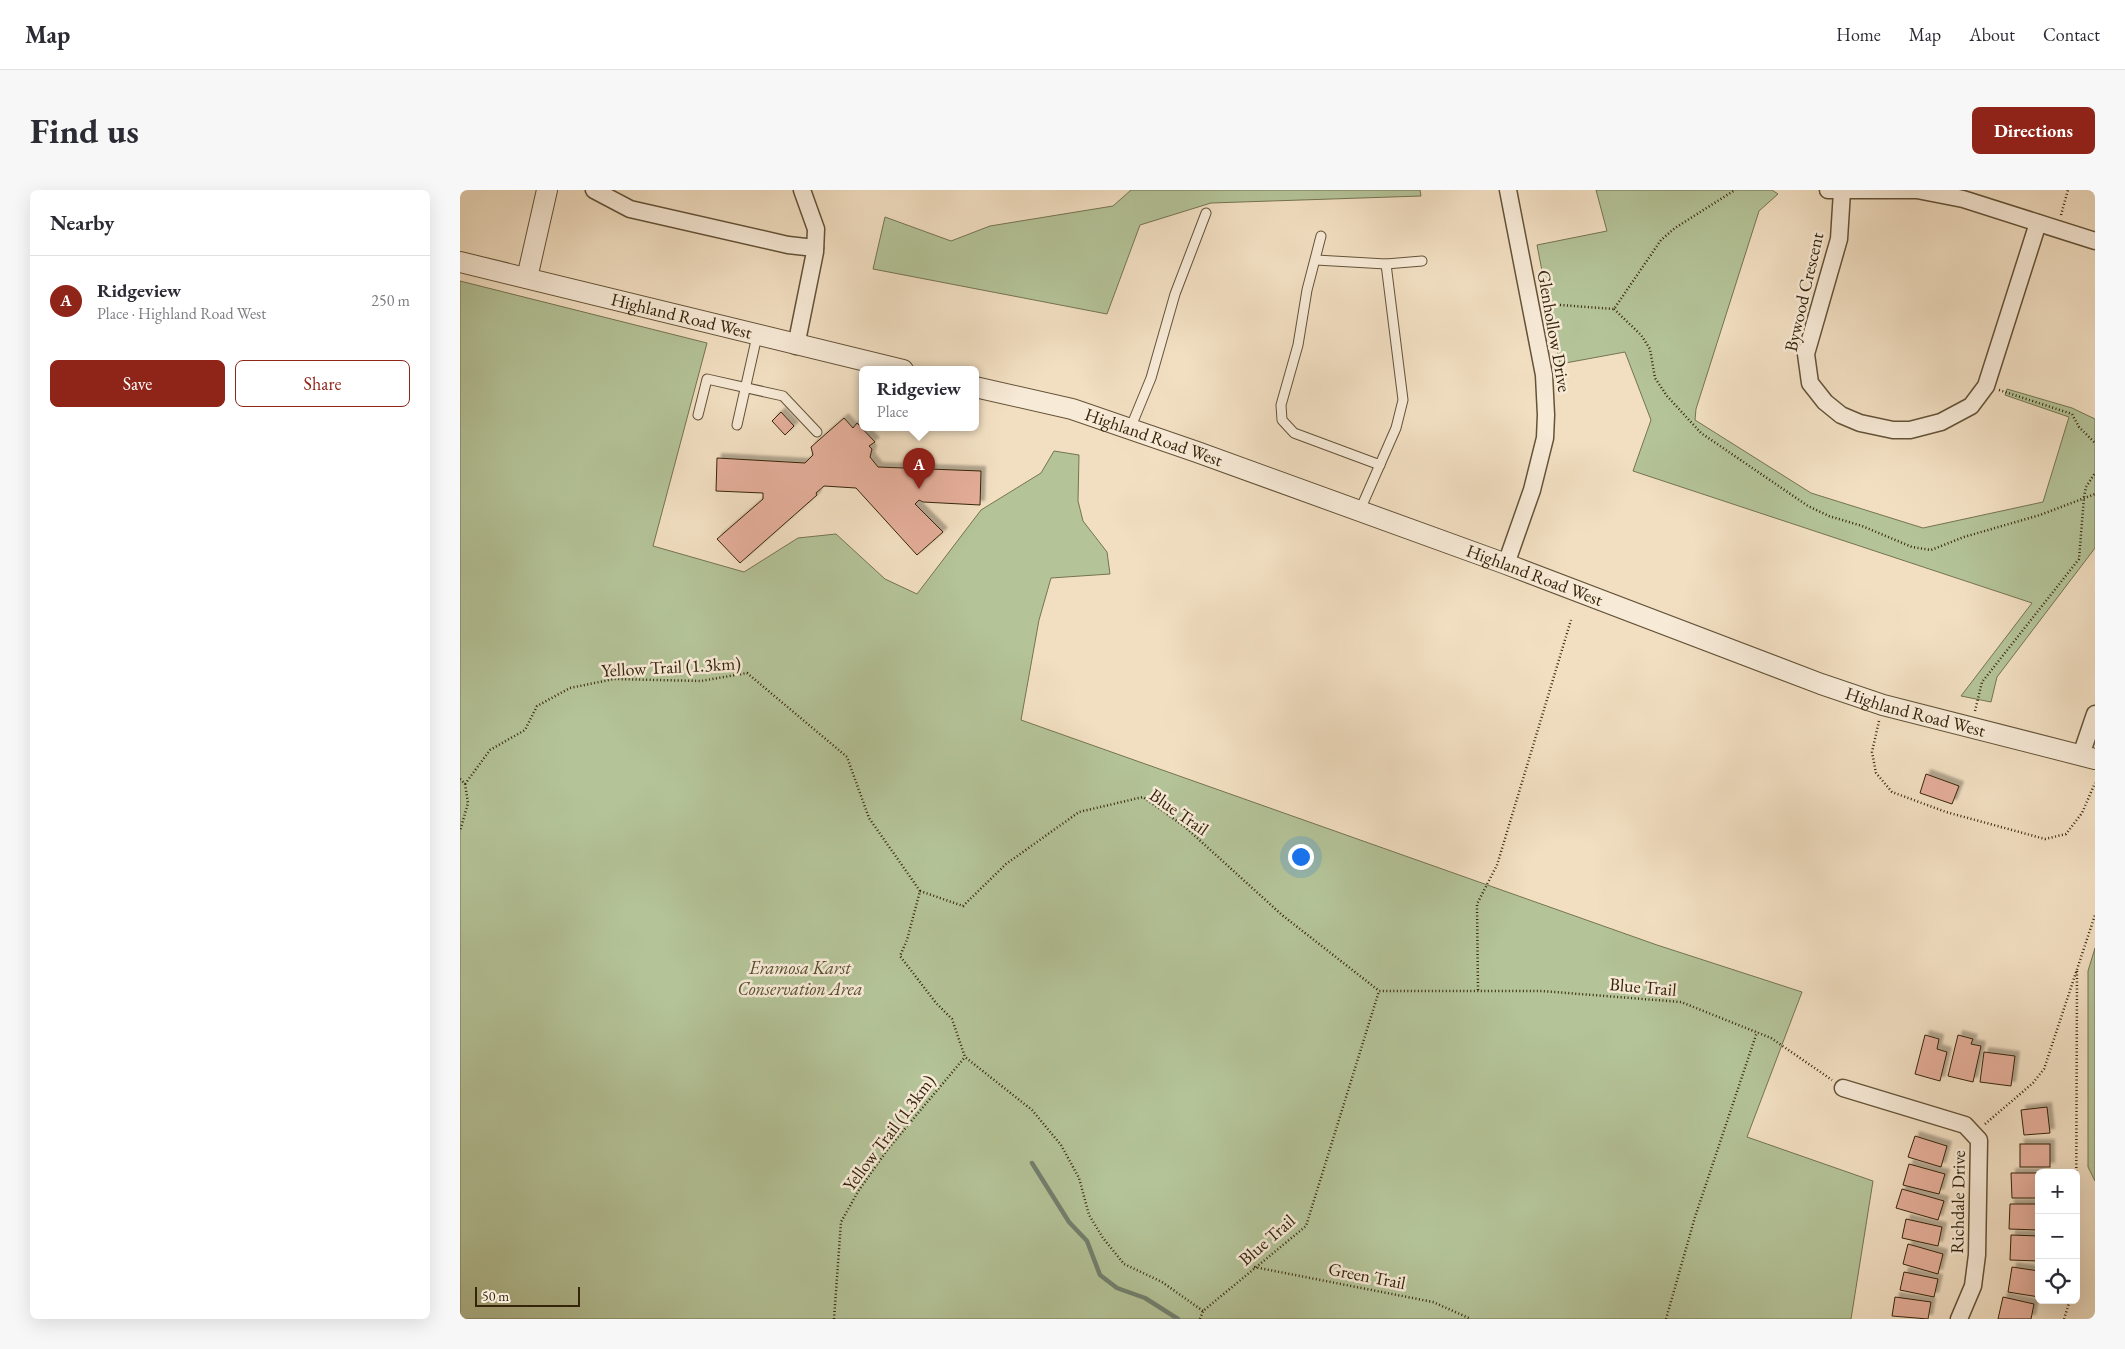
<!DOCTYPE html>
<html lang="en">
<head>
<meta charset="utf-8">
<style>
	body { margin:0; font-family:"EB Garamond",serif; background:#f7f7f7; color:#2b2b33 }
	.controls { position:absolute; right:15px; bottom:15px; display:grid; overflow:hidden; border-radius:8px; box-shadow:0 5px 20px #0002 }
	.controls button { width:45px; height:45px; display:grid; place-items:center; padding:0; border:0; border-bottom:1px solid #e1e1e2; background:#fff; color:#2b2b33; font:25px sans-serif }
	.scale { position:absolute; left:15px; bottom:12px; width:105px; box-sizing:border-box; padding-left:5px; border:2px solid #35240a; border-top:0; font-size:14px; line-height:18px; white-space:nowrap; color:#35240a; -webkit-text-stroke:4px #f7ead7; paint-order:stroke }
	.you { position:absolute; left:840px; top:666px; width:18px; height:18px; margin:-12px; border:4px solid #fff; border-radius:50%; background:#1a73e8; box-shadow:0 0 0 8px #1a73e833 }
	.badge { display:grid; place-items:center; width:32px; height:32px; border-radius:50%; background:#8f2418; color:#fff; font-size:16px; font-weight:700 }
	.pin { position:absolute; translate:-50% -41px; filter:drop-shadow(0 1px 2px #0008) }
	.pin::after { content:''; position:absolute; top:26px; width:18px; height:15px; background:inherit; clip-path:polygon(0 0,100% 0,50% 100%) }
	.popup { position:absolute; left:399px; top:176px; width:120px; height:65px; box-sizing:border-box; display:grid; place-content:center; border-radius:8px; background:#fff; filter:drop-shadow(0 1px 4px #0005); font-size:16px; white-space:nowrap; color:#7c7c81 }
	.popup b { font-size:19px; color:#2b2b33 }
	.popup::after { content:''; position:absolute; left:50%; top:100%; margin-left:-10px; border:10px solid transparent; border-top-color:#fff }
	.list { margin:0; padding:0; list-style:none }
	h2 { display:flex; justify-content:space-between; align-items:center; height:65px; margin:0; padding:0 20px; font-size:21px }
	h2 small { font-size:16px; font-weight:400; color:#7c7c81 }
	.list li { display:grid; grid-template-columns:32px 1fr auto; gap:15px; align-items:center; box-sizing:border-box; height:90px; padding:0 20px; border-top:1px solid #e1e1e2 }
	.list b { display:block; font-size:19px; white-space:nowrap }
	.list p { margin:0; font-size:16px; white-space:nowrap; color:#7c7c81 }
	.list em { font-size:16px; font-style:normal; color:#7c7c81 }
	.actions { display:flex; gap:10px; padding:15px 20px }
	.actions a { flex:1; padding:11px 0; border:1px solid #8f2418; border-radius:8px; text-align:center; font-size:18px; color:#8f2418 }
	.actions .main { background:#8f2418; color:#fff }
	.icon { flex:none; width:28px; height:28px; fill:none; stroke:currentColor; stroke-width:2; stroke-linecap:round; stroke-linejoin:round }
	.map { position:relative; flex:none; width:1635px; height:1129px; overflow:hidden; border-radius:8px }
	header { display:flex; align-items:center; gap:30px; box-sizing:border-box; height:70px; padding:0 25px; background:#fff; border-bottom:1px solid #e1e1e2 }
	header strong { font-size:24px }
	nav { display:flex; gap:28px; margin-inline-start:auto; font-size:18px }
	.intro { display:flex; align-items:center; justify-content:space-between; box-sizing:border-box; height:120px; padding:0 30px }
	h1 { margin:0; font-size:35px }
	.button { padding:12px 22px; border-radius:8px; background:#8f2418; color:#fff; font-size:18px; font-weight:700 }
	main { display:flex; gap:30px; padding:0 30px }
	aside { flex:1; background:#fff; border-radius:8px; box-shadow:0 5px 20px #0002 }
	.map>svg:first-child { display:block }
</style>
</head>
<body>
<header>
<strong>Map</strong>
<nav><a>Home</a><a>Map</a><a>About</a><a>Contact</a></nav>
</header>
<div class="intro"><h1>Find us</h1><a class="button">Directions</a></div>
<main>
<aside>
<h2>Nearby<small></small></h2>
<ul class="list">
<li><span class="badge">A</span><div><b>Ridgeview</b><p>Place · Highland Road West</p></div><em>250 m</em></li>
</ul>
<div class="actions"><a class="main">Save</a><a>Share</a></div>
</aside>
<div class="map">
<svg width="1635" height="1129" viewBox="0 0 1635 1129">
	<defs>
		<filter id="shadow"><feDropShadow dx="4.5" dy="-4.5" stdDeviation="1" flood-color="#0004"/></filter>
	</defs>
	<rect width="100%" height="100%" fill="#f2dfc2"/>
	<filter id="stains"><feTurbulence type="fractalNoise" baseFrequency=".004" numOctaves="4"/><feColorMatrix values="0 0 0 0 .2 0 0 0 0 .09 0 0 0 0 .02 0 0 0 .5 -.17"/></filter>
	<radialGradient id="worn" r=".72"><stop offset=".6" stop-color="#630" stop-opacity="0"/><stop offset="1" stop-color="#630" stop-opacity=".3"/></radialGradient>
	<g fill="#b4c398" stroke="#747451">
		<path d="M 671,0 L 960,0 L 961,6 L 751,13 L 680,35 L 647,124 L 413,79 L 425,27 L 491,51 L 530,36 L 653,16 Z"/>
		<path d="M 1136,0 L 1312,0 L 1318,4 L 1299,21 L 1236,219 L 1235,230 L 1351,303 L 1463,338 L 1583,312 L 1609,227 L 1545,205 L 1547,199 L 1612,218 L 1635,229 L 1635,358 L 1537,487 L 1531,512 L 1501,506 L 1572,413 L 1173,281 L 1191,230 L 1165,162 L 1100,174 L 1077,55 L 1147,41 Z"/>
		<path d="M 0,91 L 247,153 L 193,356 L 284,382 L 338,348 L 376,344 L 425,389 L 457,404 L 521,320 L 581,283 L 594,261 L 619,265 L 618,311 L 623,331 L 647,362 L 650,384 L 591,388 L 579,430 L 561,530 L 1197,755 L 1342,802 L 1287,947 L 1413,991 L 1391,1129 L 0,1129 Z"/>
		<path d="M 1635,758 L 1635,991 L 1628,977 L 1628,781 Z"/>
	</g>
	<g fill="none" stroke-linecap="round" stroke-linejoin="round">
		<path stroke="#72806e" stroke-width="4.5" d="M 572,973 L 609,1032 L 627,1051 L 640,1085 L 657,1098 L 685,1108 L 718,1129"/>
	</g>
	<g fill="#e5ae9a" stroke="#35240a" filter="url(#shadow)">
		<path d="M 321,222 L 334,236 L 325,245 L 312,231 Z"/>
		<path d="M 384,228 L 393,238 L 397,233 L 415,252 L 409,256 L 412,259 L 410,267 L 418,277 L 521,281 L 520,315 L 463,312 L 459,310 L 455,314 L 483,342 L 457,365 L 396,298 L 364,296 L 356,303 L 357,305 L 280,373 L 257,349 L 303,309 L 303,303 L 256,301 L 257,268 L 345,273 L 353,265 L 351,257 Z"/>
		<path d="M 1466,584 L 1499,596 L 1492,614 L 1460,603 Z"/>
		<path d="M 1465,845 L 1479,849 L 1477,859 L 1487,862 L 1480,891 L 1455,884 Z"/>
		<path d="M 1498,845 L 1513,849 L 1511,854 L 1521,856 L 1513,892 L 1488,886 Z"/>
		<path d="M 1524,862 L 1555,866 L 1551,896 L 1520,892 Z"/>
		<path d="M 1587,917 L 1590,943 L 1564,945 L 1561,920 Z"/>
		<path d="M 1455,946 L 1487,956 L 1481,977 L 1448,967 Z"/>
		<rect x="1560" y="954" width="30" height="23"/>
		<path d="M 1449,974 L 1485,984 L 1479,1004 L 1443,995 Z"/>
		<path d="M 1551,983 L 1579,983 L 1579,1008 L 1552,1008 Z"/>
		<path d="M 1442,999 L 1484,1011 L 1478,1030 L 1436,1018 Z"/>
		<path d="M 1550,1014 L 1579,1014 L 1579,1040 L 1549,1039 Z"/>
		<path d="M 1446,1029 L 1482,1037 L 1478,1056 L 1442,1048 Z"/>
		<path d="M 1551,1045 L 1579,1046 L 1579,1071 L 1550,1070 Z"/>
		<path d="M 1448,1054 L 1483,1064 L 1478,1084 L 1443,1074 Z"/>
		<path d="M 1552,1077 L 1579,1081 L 1579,1107 L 1548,1102 Z"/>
		<path d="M 1444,1082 L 1478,1089 L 1474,1107 L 1440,1100 Z"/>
		<path d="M 1435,1107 L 1471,1112 L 1468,1129 L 1432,1126 Z"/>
		<path d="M 1543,1107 L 1574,1114 L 1571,1129 L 1538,1129 Z"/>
	</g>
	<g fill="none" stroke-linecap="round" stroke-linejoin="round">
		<g stroke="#645338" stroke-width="11">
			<g id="service">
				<path d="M 861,46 L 847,100 L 838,155 L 821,215 L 822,230 L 834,243 L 920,275"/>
				<path d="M 856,70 L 926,74 L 962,71"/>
				<path d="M 238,225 L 247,189 L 323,206 L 357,242"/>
				<path d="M 277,235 L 297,146"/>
				<path d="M 670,239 L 691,188 L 715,104 L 746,23"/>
				<path d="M 900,320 L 936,238 L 943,210 L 926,74"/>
			</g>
		</g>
		<g stroke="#645338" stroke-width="19">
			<g id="minor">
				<path d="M 134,0 L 170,19 L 328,55 L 355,58"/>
				<path d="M 1368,0 L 1457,0 L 1503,9 L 1635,51"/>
				<path d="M 1382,1 L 1379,49 L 1346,164 L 1350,193 L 1365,212 L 1381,225 L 1400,233 L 1433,240 L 1450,240 L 1481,232 L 1511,216 L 1526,196 L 1578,33"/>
				<path d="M 336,156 L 355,62 L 356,39 L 342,0"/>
				<path d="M 1046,374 L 1072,300 L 1085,248 L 1086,225 L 1084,185 L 1048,0"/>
				<path d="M 1621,565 L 1635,524"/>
				<path d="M 1383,898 L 1505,935 L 1519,950 L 1517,1065 L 1513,1096 L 1499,1129"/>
			</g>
		</g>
		<g stroke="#645338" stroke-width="22">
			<g id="tertiary">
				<path id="s1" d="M 0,72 L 443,180"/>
				<path d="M 67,88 L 87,0"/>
				<path id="s2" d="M 515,197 L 612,219 L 737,262 L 1046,374 L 1361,494 L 1423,515 L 1635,569"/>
			</g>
		</g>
		<g stroke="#35240a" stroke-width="2.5" stroke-dasharray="1 2.5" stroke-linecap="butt">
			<path d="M 1601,25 L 1608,0"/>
			<path d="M 1086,114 L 1154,119 L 1201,50 L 1215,38 L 1275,0"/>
			<path d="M 1154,119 L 1181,145 L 1190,159 L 1195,188 L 1207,206 L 1241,243 L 1348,316 L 1369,326 L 1402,336 L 1452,357 L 1471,360 L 1504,347 L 1580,325 L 1635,304"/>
			<path d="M 1539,200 L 1612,224 L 1619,237 L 1635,253"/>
			<path d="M 1515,521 L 1522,492 L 1619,369 L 1624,307 L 1626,297 L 1635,283"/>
			<path d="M 1419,531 L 1412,562 L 1416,583 L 1432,602 L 1486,622 L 1585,649 L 1606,644 L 1622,623 L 1635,593"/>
			<path d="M 0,589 L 5,594 L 8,613 L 0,641"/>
			<path d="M 5,594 L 30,560 L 65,540 L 77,516 L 110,498 L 154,489 L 241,491 L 287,483 L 387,567 L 409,628 L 460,701 L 447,750 L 440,766 L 476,813 L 492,829 L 505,867 L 572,920 L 601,955 L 619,988 L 629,1025 L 643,1048 L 664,1074 L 702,1092 L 743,1121"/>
			<path d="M 460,701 L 503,716 L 546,674 L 619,622 L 683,607 L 724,636 L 822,725 L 918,800"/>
			<path d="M 1018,800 L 1017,714 L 1037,675 L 1111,430"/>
			<path d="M 1525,934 L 1573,893 L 1584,879 L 1635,725"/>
			<path d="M 1616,1069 L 1617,781"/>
			<path d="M 794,1077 L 973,1112 L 1011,1129"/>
			<path d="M 374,1129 L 381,1032 L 399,1000 L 428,959 L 505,867"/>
			<path d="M 740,1129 L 743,1121 L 846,1036 L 919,801 L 1082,801 L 1221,812 L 1311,848 L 1372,890"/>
			<path d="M 1206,1129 L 1235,1027 L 1297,842"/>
			<path d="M 1604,1129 L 1610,1110"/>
		</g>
		<use href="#service" stroke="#f7ead7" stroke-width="9"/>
		<use href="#minor" stroke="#f7ead7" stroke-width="16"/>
		<use href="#tertiary" stroke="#f7ead7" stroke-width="20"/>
	</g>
	<g text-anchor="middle" stroke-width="5" stroke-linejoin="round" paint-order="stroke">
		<g font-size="18" fill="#35240a" stroke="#f7ead7">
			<text transform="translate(1344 102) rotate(-77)" y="6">Bywood Crescent</text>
			<text dy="6" stroke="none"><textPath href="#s1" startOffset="228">Highland Road West</textPath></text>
			<text transform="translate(1094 141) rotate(80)" y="6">Glenhollow Drive</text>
			<text dy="6" stroke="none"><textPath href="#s2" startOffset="186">Highland Road West</textPath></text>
			<text dy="6" stroke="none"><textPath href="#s2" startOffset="591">Highland Road West</textPath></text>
			<text transform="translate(211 477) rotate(-3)" y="6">Yellow Trail (1.3km)</text>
			<text dy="6" stroke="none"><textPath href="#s2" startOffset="996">Highland Road West</textPath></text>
			<text transform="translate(719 622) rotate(35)" y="6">Blue Trail</text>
			<text transform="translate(1183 797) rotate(5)" y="6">Blue Trail</text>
			<text transform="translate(429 943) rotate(-53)" y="6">Yellow Trail (1.3km)</text>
			<text transform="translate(1498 1012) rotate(-89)" y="6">Richdale Drive</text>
			<text transform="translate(807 1050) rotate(-41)" y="6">Blue Trail</text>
			<text transform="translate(907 1086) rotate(11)" y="6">Green Trail</text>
		</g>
		<g font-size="18" font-style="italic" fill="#554c2e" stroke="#f7ead7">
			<text x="340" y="784">Eramosa Karst<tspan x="340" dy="21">Conservation Area</tspan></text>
		</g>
	</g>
	<rect width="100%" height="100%" filter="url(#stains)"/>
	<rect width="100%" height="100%" fill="url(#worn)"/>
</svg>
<div class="controls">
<button>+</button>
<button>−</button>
<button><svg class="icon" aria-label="locate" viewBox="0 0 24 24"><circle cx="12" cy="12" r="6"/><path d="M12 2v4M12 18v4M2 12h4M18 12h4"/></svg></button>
</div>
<div class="scale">50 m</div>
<div class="you"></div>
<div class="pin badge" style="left:459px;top:299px">A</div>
<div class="popup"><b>Ridgeview</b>Place</div>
</div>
</main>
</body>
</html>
